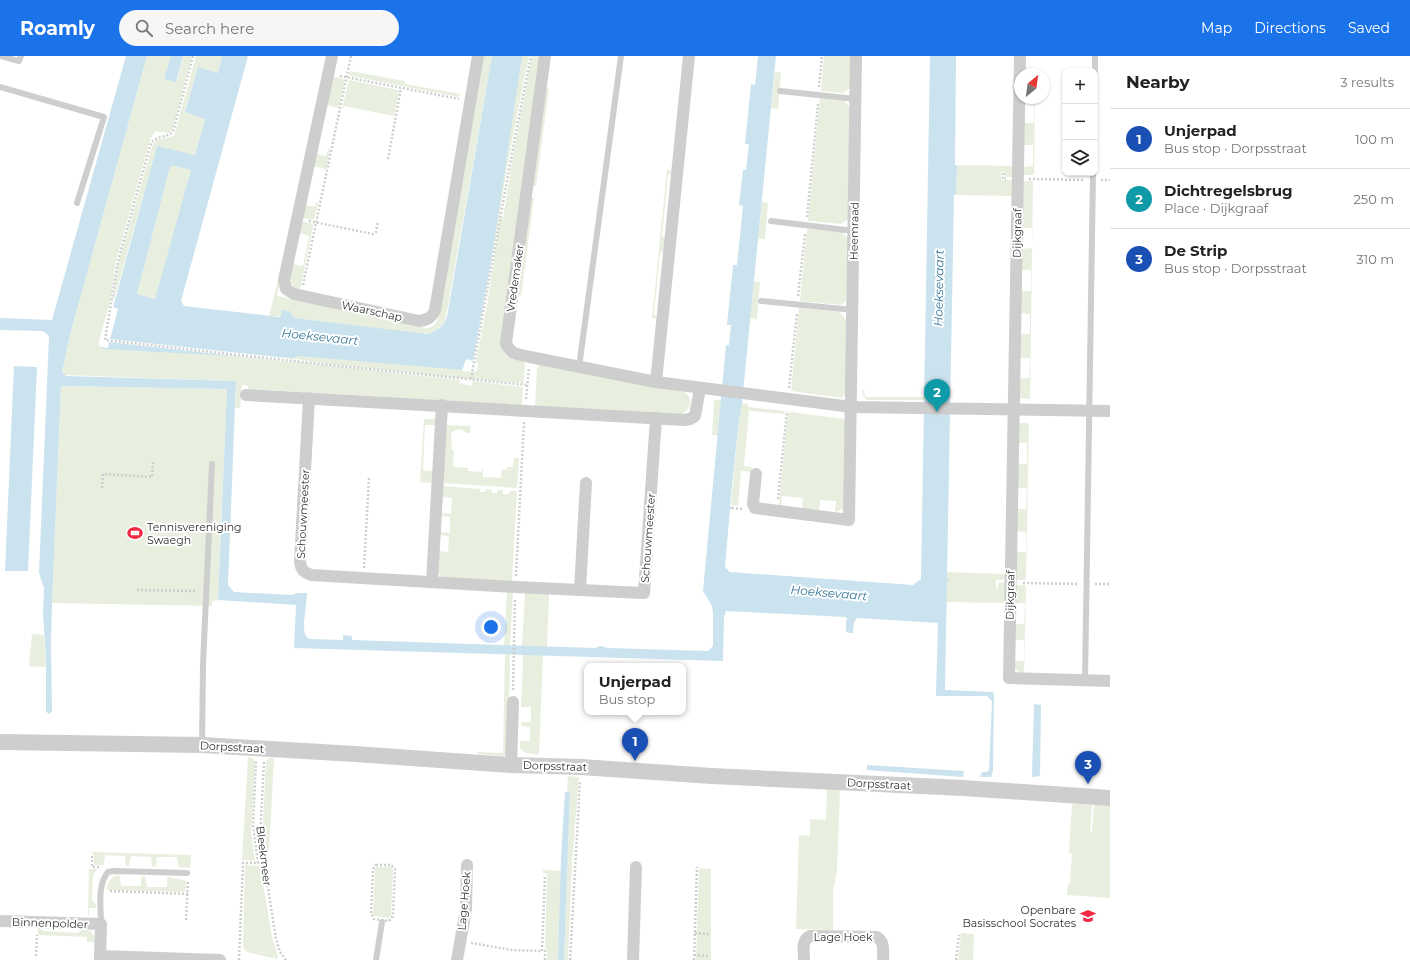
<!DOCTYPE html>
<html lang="en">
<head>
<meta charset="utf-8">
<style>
	body { margin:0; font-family:Montserrat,sans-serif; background:#f6f6f6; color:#222 }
	.controls { position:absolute; right:12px; top:12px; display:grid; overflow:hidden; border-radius:8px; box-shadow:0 1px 3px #0004 }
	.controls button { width:36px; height:36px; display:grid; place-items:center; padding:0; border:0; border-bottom:1px solid #e0e0e0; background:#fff; color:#222; font:20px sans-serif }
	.compass { position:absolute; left:1014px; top:12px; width:36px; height:36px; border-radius:50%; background:#fff; box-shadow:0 1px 3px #0004; rotate:29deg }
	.you { position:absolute; left:491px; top:571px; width:14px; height:14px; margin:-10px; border:3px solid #fff; border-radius:50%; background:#1a73e8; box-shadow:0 0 0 6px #1a73e833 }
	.badge { display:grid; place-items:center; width:26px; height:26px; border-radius:50%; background:#1a73e8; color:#fff; font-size:13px; font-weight:700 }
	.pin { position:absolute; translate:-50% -33px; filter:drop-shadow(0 1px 2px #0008) }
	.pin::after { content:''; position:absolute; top:21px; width:14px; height:12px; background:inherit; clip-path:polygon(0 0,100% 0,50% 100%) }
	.popup { position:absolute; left:584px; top:607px; width:102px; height:52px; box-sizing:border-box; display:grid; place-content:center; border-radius:8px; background:#fff; filter:drop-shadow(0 1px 3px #0005); font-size:13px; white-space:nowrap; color:#767676 }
	.popup b { font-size:15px; color:#222 }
	.popup::after { content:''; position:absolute; left:50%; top:100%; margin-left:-8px; border:8px solid transparent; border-top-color:#fff }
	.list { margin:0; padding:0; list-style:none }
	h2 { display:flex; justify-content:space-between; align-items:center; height:52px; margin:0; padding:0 16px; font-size:17px }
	h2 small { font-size:13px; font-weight:400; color:#767676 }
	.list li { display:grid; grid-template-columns:26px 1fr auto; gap:12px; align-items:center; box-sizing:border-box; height:60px; padding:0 16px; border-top:1px solid #e0e0e0 }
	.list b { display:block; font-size:15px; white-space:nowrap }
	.list p { margin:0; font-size:13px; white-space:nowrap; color:#767676 }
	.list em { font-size:13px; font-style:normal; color:#767676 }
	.icon { flex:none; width:22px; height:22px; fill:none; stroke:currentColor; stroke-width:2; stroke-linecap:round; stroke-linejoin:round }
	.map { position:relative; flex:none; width:1110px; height:904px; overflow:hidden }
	header { display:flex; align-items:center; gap:24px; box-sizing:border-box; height:56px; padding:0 20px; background:#1a73e8; color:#fff }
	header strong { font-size:19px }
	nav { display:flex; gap:22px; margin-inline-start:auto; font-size:14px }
	.search { width:280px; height:36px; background:#f6f6f6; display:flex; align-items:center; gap:10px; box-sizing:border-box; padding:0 14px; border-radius:22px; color:#767676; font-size:15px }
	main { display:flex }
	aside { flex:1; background:#fff }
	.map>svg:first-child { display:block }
</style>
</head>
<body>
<header>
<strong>Roamly</strong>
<div class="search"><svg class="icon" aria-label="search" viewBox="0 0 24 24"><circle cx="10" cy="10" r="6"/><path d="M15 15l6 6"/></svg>Search here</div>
<nav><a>Map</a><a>Directions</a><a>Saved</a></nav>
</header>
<main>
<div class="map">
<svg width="1110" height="904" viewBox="0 0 1110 904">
	<rect width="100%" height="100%" fill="#fff"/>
	<g fill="#e8efde">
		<path d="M 147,0 L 171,0 L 164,23 L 177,25 L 183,0 L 192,0 L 172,75 L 169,77 L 155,75 L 150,84 L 116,205 L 111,242 L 98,289 L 101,290 L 109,264 L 464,311 L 515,0 L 529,0 C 518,54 507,107 499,161 L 503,162 L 500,181 L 513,100 L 532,0 L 540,0 L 502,289 C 502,306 516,299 525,307 L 524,327 L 461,322 L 320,307 L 296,303 L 268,303 L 460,324 L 459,327 L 471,330 L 473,325 L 523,331 L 522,349 L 248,333 L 248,330 L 242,329 L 240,352 L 235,352 L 236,325 L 64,319 L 62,316 L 71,275 Z"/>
		<path d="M 196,0 L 222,0 L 218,17 L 198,11 L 185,56 L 205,62 L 195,99 L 157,91 L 112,251 L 117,212 L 153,88 L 156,84 L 174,80 Z"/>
		<path d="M 484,0 L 492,0 L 446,261 C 443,272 433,278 421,278 L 295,262 L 293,261 L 290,255 L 282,254 L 281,260 L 269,260 L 278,225 L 280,226 L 277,240 L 426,272 C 432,272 437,268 438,262 Z"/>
		<path d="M 824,0 L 852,0 L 850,32 L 843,37 L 821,35 Z"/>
		<path d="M 350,15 L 405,25 L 405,28 L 461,38 L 458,41 L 351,20 L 349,18 Z"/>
		<path d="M 775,16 L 781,16 L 778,53 L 771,52 Z"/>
		<path d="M 332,20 L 343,23 L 345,24 L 339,52 L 326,49 Z"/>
		<path d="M 349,24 L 398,34 L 399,36 L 394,60 L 344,50 L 344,52 L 342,52 Z"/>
		<path d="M 546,32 L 549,33 L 536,130 L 533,130 Z"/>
		<path d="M 820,42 L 844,45 L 850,52 L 848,163 L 841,168 L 808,165 Z"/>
		<path d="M 1024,42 L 1035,42 L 1034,118 L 1033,119 L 1023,119 L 1023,111 L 1033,110 L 1033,89 L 1023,89 L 1024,67 L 1034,67 L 1034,46 L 1024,46 Z"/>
		<path d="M 328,93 L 330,94 L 326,113 L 313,110 L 316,98 L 326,100 Z"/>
		<path d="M 955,109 L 1015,110 L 1015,121 L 1004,121 L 1004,116 L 1001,116 L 1001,124 L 1015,124 L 1014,140 L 954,139 L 956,138 L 957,120 Z"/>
		<path d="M 172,110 L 191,114 L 156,243 L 137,238 L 170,111 Z"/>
		<path d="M 667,114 L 673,115 L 668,119 L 662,180 L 666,184 L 664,194 L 660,197 L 654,258 L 658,263 L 652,262 Z"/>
		<path d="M 1023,125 L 1032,125 L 1033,127 L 1030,342 L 1028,343 L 1020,342 L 1019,323 L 1029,322 L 1030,302 L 1019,302 L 1020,278 L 1030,278 L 1030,258 L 1020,257 L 1021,235 L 1031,235 L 1031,214 L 1021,214 L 1021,193 L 1032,192 L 1032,172 L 1022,172 Z"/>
		<path d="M 531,142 L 534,142 L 521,240 L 518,239 Z"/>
		<path d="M 316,146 L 318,147 L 314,164 L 302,162 L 305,149 L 315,151 Z"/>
		<path d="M 762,146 L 768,147 L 765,183 L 758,183 Z"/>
		<path d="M 301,165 L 313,168 L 313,170 L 300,234 C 287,229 290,219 292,208 L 303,210 L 309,180 L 299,177 Z"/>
		<path d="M 807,173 L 842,176 L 848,183 L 846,245 L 841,249 L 800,245 Z"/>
		<path d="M 754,225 L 760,226 L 757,263 L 750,262 Z"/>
		<path d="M 799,252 L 840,256 L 846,264 L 846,335 L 842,342 L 791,335 Z"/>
		<path d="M 540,308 L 663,333 C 673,334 693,333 690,348 C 689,353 686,356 682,358 L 682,359 L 535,350 L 537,313 Z"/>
		<path d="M 61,330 L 227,333 L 218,544 L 212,545 L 212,550 L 52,547 Z"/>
		<path d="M 862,334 L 864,334 L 865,340 L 867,341 L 924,341 L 924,344 L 867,344 L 863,340 Z"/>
		<path d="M 714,344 L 721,344 L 718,379 L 712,379 Z"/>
		<path d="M 742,347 L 748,348 L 748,351 L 784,355 L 785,358 L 749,355 L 744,410 L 752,411 L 751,416 L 741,415 L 738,450 L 731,449 L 738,372 Z"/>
		<path d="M 790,356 L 845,363 L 844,453 L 835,456 L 836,445 L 820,444 L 819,454 L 802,453 L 803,442 L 782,440 L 781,451 L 779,450 L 788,357 Z"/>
		<path d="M 424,363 L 435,363 L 435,369 L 425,369 L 423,414 L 433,415 L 432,427 L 420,426 Z"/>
		<path d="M 1019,367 L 1027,367 L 1029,369 L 1026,522 L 1025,524 L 1015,524 L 1016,496 L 1026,496 L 1026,476 L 1016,475 L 1017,453 L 1026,453 L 1027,432 L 1017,432 L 1017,408 L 1027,408 L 1027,387 L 1018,387 Z"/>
		<path d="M 446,369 L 471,370 L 470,377 L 466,377 C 462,372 456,372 451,378 L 452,394 L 454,394 L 453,411 L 468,412 L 468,415 L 481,416 L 482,413 L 483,413 L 483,421 L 501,422 L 502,413 L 507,414 L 507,411 L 513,411 L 514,402 L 519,402 L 517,432 L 442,427 Z"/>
		<path d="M 442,430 L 480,433 L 480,436 L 485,436 L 486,433 L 492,434 L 492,437 L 497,437 L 498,434 L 503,434 L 503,438 L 509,438 L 510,435 L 517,435 L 512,525 L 441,522 L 441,520 L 437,516 L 438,495 L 448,496 L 449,480 L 439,479 L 440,476 L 450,477 L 450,461 L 440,460 L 441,457 L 451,458 L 452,442 L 442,441 Z"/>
		<path d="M 1005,509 L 1008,509 L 1007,524 L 996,524 L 996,532 L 998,533 L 998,527 L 1007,526 L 1007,547 L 946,546 L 947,526 L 949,526 L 949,524 L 947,524 L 947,516 L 1005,518 Z"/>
		<path d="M 1015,529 L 1025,529 L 1026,532 L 1024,619 L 1016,614 L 1014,605 L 1024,605 L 1024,584 L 1014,584 L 1015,568 L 1024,568 L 1025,547 L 1015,547 Z"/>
		<path d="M 507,535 L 513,536 L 510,590 L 504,589 Z"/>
		<path d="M 525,537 L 549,538 L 547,591 L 522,590 Z"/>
		<path d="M 32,578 L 44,579 L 46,611 L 29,610 Z"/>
		<path d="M 505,598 L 510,599 L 509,605 L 510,605 L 508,697 L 504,700 L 477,698 L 477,696 L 503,697 Z"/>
		<path d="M 522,599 L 543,599 L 539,699 L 526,697 L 520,692 L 520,685 L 530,685 L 530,671 L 521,670 L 521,666 L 531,666 L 531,651 L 521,651 L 523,606 Z"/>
		<path d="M 248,701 L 253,702 L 255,705 L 251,776 L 255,805 L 242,804 Z"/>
		<path d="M 268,702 L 274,702 L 269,796 L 266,796 L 265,792 L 263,765 L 266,707 Z"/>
		<path d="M 568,720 L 579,721 L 572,807 L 568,904 L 564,904 L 570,736 L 567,736 Z"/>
		<path d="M 827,733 L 840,734 L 837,814 L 833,836 L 833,874 L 796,873 L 799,779 L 810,780 L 810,763 L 826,764 Z"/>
		<path d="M 1072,748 L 1092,749 L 1090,777 L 1092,776 L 1094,749 L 1110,750 L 1110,842 L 1067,839 L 1068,828 L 1070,827 L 1072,797 L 1069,797 Z"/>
		<path d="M 92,796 L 191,799 L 190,812 L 178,811 L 177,801 L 157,801 L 156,810 L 152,811 L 151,801 L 131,800 L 129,810 L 126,810 L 125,800 L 106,799 L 105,800 L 104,809 L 94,809 L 94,799 L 92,798 Z"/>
		<path d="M 245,809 L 260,810 L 272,881 L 278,900 L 277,903 L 247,896 L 243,891 Z"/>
		<path d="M 377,811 L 391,811 L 393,814 L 391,860 L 389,862 L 374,860 L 373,858 L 375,813 Z"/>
		<path d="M 699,812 L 711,813 L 711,904 L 696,904 Z"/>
		<path d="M 89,813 L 97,813 L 93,819 L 92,844 L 96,848 L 96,852 L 89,852 L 89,859 L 88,859 Z"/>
		<path d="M 543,814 L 561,815 L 558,904 L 547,904 L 547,895 L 545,891 L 547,818 L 543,817 Z"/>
		<path d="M 118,819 L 120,820 L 121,830 L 141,830 L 141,821 L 145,820 L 147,831 L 167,831 L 167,822 L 169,821 L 186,825 L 186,834 L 184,836 L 107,834 C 107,826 111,821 118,819 Z"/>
		<path d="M 38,871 L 43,875 L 78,877 L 83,873 C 91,874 95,878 95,886 L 87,886 L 87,881 L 38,879 Z"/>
		<path d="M 961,877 L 974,878 L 973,904 L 958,904 Z"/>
	</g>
	<g fill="#cae3ef" fill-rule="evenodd">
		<path d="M 126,0 L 147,0 L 71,275 L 62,316 L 66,320 L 236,325 L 228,529 L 234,536 L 292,539 L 297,537 L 307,537 C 307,547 302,570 305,578 C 306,580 308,582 309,583 L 343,584 L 343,579 L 352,580 L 352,584 L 595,592 L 601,590 L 607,592 L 708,595 L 713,590 L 713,557 L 712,550 L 703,535 L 726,289 L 729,289 L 731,269 L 727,269 L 733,209 L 737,209 L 743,150 L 739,149 L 743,114 L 746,114 L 749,88 L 745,88 L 751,28 L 755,29 L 758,0 L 776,0 L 742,347 L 738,372 L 730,450 L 732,451 L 732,453 L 730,453 L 725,511 L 730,516 L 913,529 L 921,523 L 930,0 L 956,0 L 955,109 L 957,110 L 956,138 L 954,139 L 947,523 L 949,524 L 949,526 L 947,526 L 945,634 L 993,636 L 994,640 L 993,715 L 991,721 L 980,721 L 982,716 L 987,716 L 989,714 L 992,645 L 987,640 L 936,640 L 938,567 L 857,562 L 854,566 L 853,577 L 849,577 L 846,575 L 846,564 L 848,563 L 845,561 L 726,555 L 724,562 L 723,605 L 294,592 L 296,549 L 218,544 L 227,333 L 61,330 L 52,547 L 51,585 L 52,655 L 50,658 L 46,656 L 46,604 L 43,559 L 44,532 L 39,517 L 49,281 L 46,277 L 42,275 L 0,274 L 0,262 L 52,264 Z"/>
		<path d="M 171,0 L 183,0 L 176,26 L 164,23 Z"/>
		<path d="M 222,0 L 248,0 L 181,245 L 184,250 L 279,261 L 281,260 L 282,254 L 290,255 L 293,261 L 295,262 L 427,278 C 437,275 443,271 447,261 L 492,0 L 522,0 L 475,315 L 298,300 L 286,305 L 233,300 L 103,293 L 102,292 L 157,90 L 195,99 L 205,63 L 185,56 L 198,11 L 218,17 ZM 172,110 L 174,110 L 191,114 L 155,243 L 137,238 L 170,111 Z"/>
		<path d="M 14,310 L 37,311 L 28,515 L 5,515 Z"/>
		<path d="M 1034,648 L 1041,649 L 1040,720 L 1032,721 Z"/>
		<path d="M 867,709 L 964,715 L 963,721 L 867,714 Z"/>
		<path d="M 565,736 L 570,736 L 564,904 L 558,904 L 561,801 Z"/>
	</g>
	<g fill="#fff">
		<path d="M 499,162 L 500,162 L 489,238 L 476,306 L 478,307 L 478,309 L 476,316 L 462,315 L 466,303 L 473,305 Z"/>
		<path d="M 113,243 L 114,243 L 112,251 L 118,253 L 110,283 L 296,303 L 289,306 L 109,286 L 108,292 L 102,291 L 100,290 Z"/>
	</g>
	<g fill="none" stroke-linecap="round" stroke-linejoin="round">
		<g stroke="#cecece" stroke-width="2.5" stroke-dasharray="2 2" stroke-linecap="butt">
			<path d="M 193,0 L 173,76 C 166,82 157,79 151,87 L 118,205 L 105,284 L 320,308 L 527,329"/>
			<path d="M 340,20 L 459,43"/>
			<path d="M 819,31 L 822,0"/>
			<path d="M 388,103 L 401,32"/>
			<path d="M 1003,117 L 1003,123 L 1006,123"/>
			<path d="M 1029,123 L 1084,124"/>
			<path d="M 1101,124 L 1110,124"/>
			<path d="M 807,161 L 818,48"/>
			<path d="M 309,165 L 373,178 L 376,176 L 378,166"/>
			<path d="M 303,229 L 351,0"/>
			<path d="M 798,240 L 805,178"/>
			<path d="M 471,323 L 515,81 L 531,0"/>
			<path d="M 789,332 L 797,257"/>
			<path d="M 526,343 L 529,312"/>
			<path d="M 102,432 L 103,418 L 152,421 L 153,406"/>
			<path d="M 778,443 L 787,355"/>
			<path d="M 732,452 L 743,453"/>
			<path d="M 364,512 L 369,422"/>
			<path d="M 516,520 L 524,366"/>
			<path d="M 1023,527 L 1078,528"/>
			<path d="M 1095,528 L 1110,528"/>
			<path d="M 137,534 L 197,535"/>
			<path d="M 513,634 L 515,543"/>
			<path d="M 264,706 L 260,781 L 276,883 L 280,896 L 286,904"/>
			<path d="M 92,800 L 92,811 L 100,811"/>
			<path d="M 376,809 L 391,809 L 395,813 L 393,860 L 389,865 L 374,863 L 371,857 L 373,813 Z"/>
			<path d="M 110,835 L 188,838"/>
			<path d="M 186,864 L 188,826"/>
			<path d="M 695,877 L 709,878"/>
			<path d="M 471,887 L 512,894 L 542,895"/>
			<path d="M 694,899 L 710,900"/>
			<path d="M 36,900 L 37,879"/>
			<path d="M 239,904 L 243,807 L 258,807 L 253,769 L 256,705"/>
			<path d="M 545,904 L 545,895 L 542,895 L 545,820"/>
			<path d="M 570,904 L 580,725"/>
			<path d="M 694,904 L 697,811"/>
			<path d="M 956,904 L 959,879"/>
		</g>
		<g stroke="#cecece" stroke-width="6">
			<path d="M 0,0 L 19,5 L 21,0"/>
			<path d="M 1095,18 L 1095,0"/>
			<path d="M 0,31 L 104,61 L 77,147"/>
			<path d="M 780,35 L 856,43"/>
			<path d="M 771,165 L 854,175"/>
			<path d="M 761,245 L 853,254"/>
			<path d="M 579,311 L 621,0"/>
			<path d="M 1085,625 L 1093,117"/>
			<path d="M 202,689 L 203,609 L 212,408"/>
			<path d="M 101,868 C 101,851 97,829 108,816 L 114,815 L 187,817"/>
			<path d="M 376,904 L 382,866"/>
		</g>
		<g stroke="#cecece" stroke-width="12">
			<path d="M 332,0 L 284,224 L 286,233 L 294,238 L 419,265 C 428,264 432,261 435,254 L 478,0"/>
			<path d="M 545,0 L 506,287 C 510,299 519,298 530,301 L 656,326 L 852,351 L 1110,355"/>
			<path d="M 1020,0 L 1009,622 L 1110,625"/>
			<path d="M 656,326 L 689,0"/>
			<path d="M 246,339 L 684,364 L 690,363 L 695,360 L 700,332"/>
			<path d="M 309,342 L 300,506 C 301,514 304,516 311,519 L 516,531 L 644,537 L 656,362"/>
			<path d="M 756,418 L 753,448 L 755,452 L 849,464 L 856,0"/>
			<path d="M 432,526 L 442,349"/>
			<path d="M 580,534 L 586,427"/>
			<path d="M 511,709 L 513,646"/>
			<path d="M 0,865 L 101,868 L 100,904"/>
			<path d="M 100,900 L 220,904"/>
			<path d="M 457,904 L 466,853 L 467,809"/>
			<path d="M 633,904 L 636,811"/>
			<path d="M 804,904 C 804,895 801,884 810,880 L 877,881 C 885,886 883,895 883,904"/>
		</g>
		<path stroke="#cecece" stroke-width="16" d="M 0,686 L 202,689 L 355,698 L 511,709 L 581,711 L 712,720 L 963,732 L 1110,742"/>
	</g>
	<defs>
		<g id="stadium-bare" transform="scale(1.2)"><path d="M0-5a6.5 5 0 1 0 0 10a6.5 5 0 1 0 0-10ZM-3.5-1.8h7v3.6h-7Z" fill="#f22942" stroke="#fff" stroke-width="2.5" paint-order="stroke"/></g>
		<g id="school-bare" transform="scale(1.2)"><path d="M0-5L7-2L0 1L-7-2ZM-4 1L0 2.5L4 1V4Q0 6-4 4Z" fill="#f22942" stroke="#fff" stroke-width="2.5" paint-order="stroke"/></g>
	</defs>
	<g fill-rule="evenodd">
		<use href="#stadium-bare" x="135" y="477"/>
		<use href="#school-bare" x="1088" y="860"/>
	</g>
	<g text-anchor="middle" stroke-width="4" stroke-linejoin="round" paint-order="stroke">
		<g font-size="11" fill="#313131" stroke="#fff">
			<text transform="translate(854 175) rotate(-89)" y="4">Heemraad</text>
			<text transform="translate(1017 177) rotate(-89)" y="4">Dijkgraaf</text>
			<text transform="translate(515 222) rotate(-82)" y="4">Vredemaker</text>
			<text transform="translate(372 255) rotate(12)" y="4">Waarschap</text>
			<text transform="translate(303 458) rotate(-87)" y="4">Schouwmeester</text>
			<text transform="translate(648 482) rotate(-86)" y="4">Schouwmeester</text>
			<text transform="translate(1010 539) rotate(-89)" y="4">Dijkgraaf</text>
			<text transform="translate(232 691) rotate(3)" y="4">Dorpsstraat</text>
			<text transform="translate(555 710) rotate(2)" y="4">Dorpsstraat</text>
			<text transform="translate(879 728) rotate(3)" y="4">Dorpsstraat</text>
			<text transform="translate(264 800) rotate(83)" y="4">Bleekmeer</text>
			<text transform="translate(464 845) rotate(-85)" y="4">Lage Hoek</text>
			<text transform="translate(50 867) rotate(2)" y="4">Binnenpolder</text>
			<text x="843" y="885">Lage Hoek</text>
		</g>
		<g font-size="11" fill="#313131" stroke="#fff" text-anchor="start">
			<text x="147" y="475">Tennisvereniging<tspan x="147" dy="13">Swaegh</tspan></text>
			<text x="1076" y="858" text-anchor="end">Openbare<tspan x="1076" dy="13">Basisschool Socrates</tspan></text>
		</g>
		<g font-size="12" font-style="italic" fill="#38799a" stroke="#fff">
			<text transform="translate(939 232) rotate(-89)" y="4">Hoeksevaart</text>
			<text transform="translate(320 281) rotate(6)" y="4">Hoeksevaart</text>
			<text transform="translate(829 537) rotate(5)" y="4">Hoeksevaart</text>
		</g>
	</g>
</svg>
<div class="controls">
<button>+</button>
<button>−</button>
<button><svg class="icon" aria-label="layers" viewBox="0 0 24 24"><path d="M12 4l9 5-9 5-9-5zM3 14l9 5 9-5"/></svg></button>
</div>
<svg class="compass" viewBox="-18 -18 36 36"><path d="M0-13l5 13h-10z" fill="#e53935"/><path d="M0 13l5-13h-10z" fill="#767676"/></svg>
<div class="you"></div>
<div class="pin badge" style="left:635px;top:705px;background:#1a4fb4">1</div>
<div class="popup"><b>Unjerpad</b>Bus stop</div>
<div class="pin badge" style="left:937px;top:356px;background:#0f9aa8">2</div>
<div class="pin badge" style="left:1088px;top:728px;background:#1a4fb4">3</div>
</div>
<aside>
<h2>Nearby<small>3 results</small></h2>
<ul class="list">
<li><span class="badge" style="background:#1a4fb4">1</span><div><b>Unjerpad</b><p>Bus stop · Dorpsstraat</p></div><em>100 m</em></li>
<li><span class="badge" style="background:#0f9aa8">2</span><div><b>Dichtregelsbrug</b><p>Place · Dijkgraaf</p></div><em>250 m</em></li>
<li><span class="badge" style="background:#1a4fb4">3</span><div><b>De Strip</b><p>Bus stop · Dorpsstraat</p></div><em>310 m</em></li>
</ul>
</aside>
</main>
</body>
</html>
